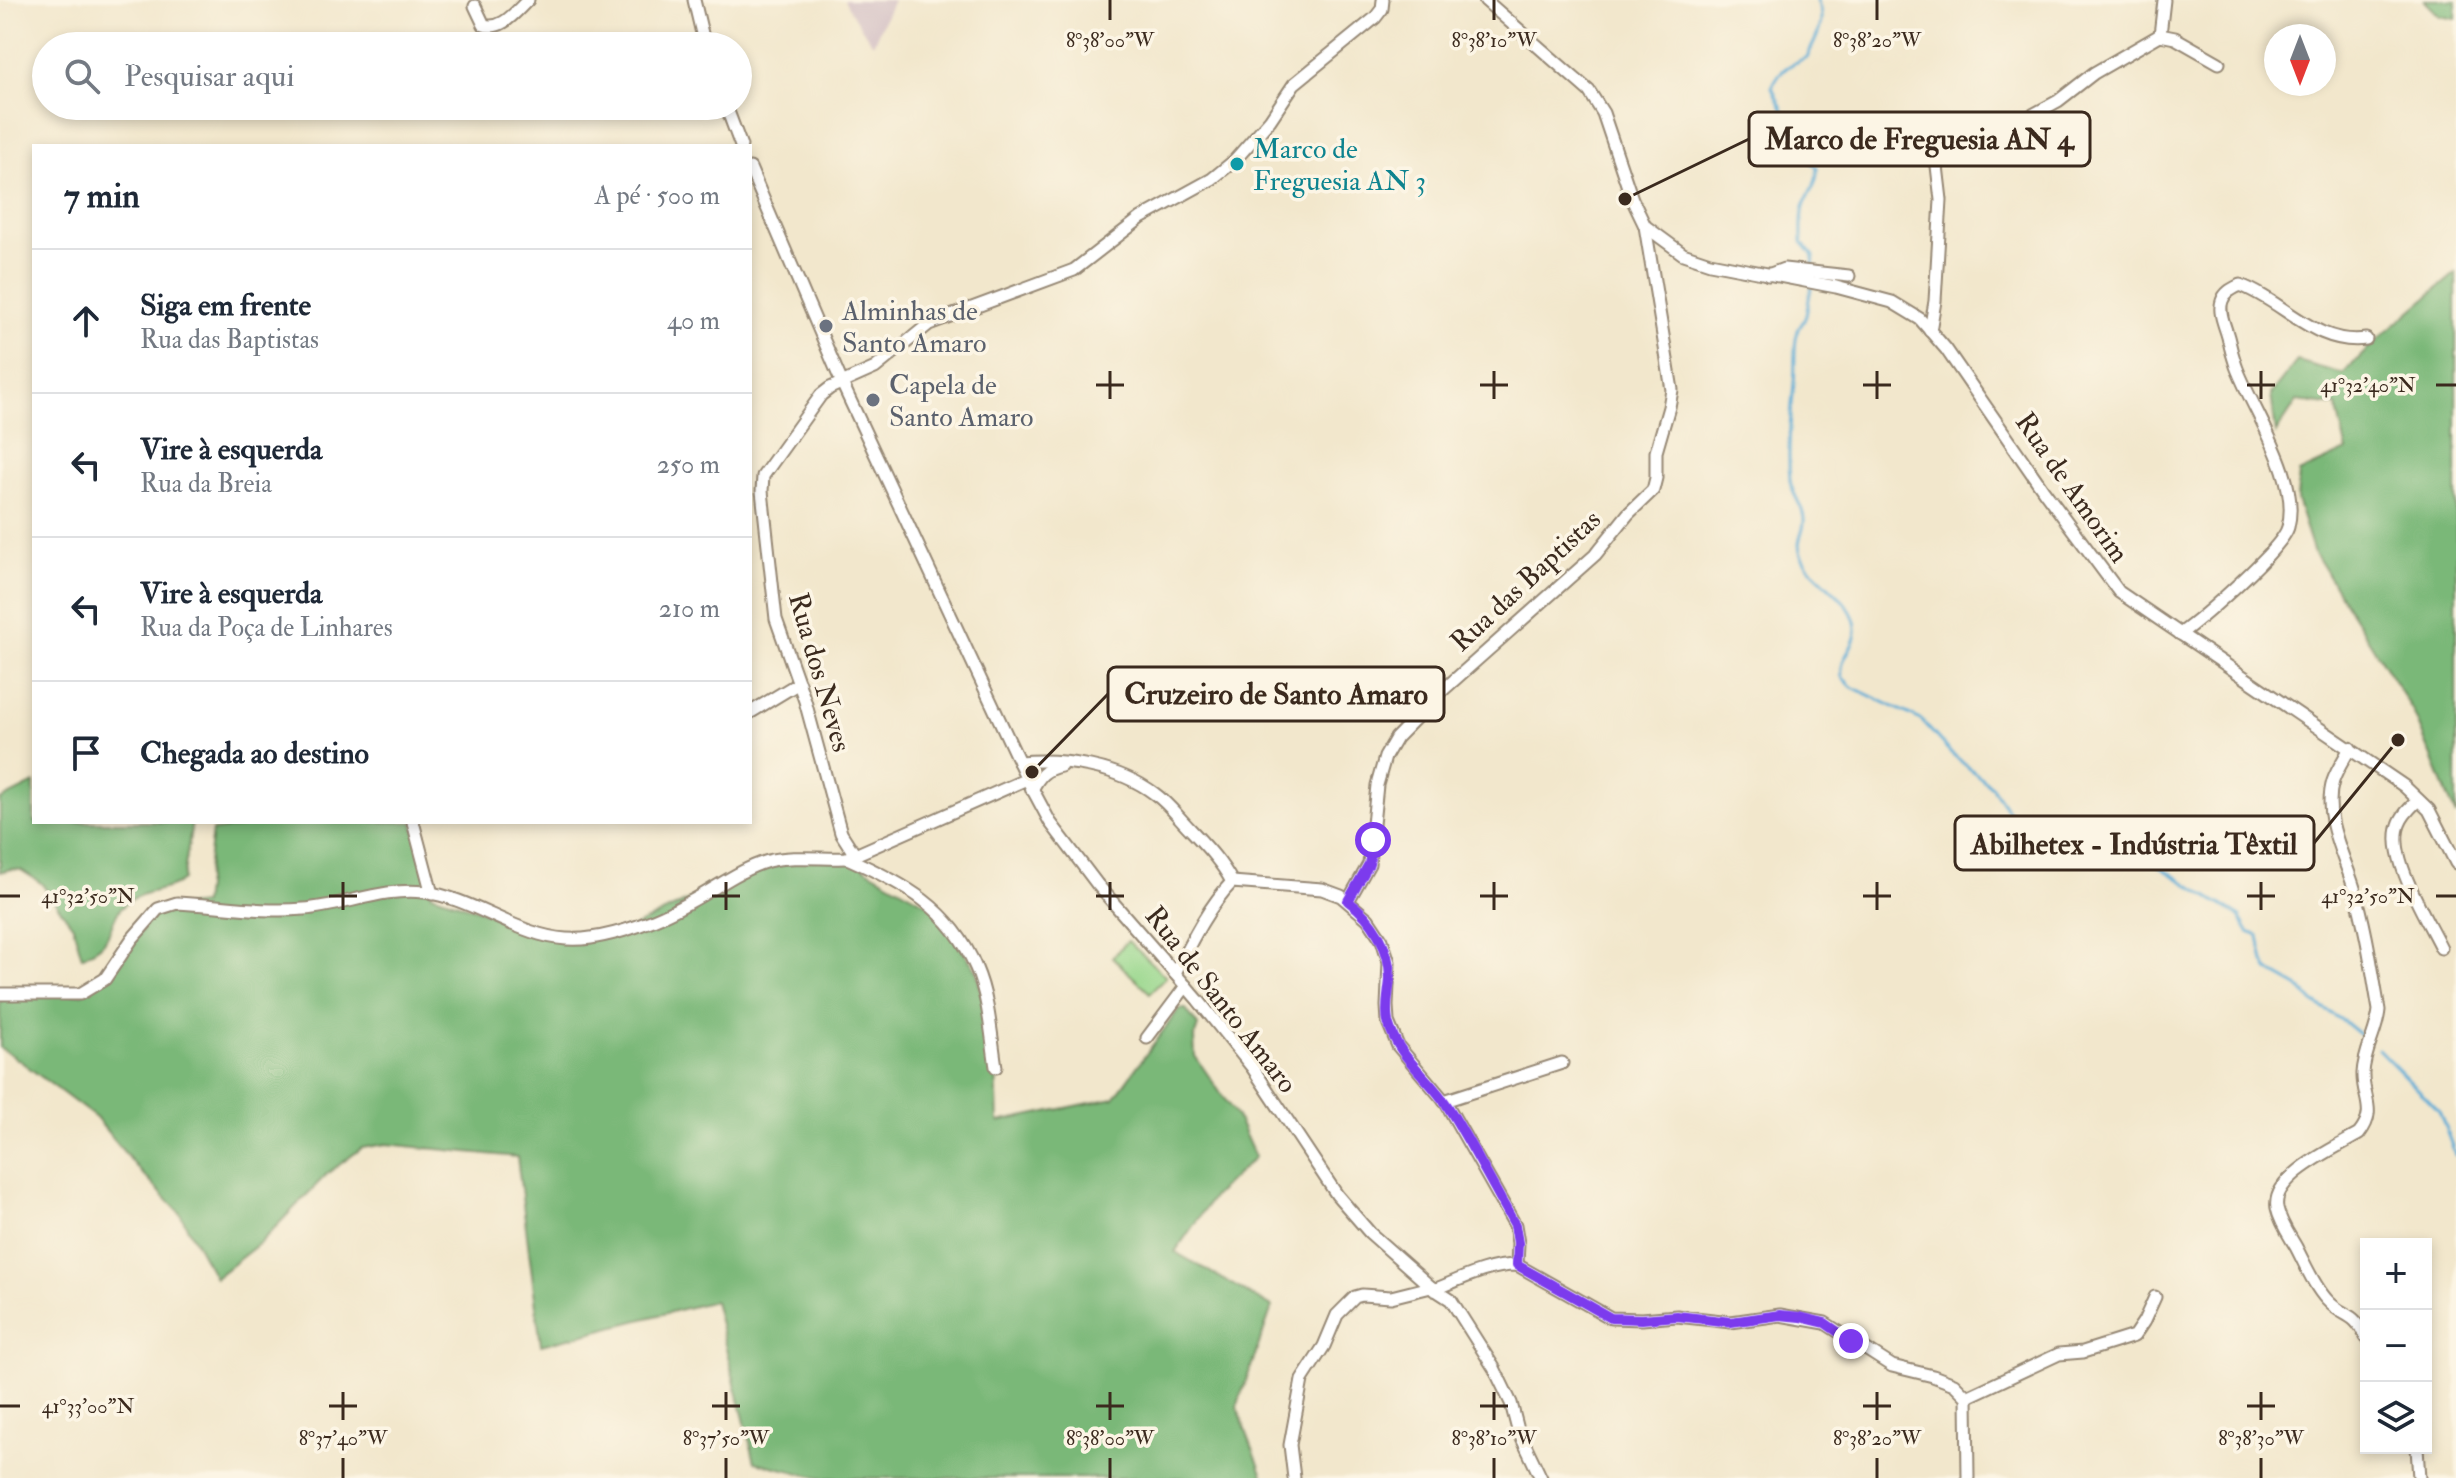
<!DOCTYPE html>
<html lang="pt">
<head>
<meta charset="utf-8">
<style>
	body { margin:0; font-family:"IM FELL Double Pica",serif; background:#f2f2f3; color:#1f2937 }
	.controls { position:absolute; right:24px; bottom:24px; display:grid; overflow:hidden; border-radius:0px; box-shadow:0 4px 12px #0003 }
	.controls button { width:72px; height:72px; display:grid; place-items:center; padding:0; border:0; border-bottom:2px solid #e0e1e3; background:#fff; color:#1f2937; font:40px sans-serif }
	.compass { position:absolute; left:2264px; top:24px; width:72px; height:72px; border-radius:50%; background:#fff; box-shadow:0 4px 12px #0003; rotate:180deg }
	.stop { position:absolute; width:24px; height:24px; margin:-18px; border:6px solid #7c3aed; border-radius:50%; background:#fff }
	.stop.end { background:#7c3aed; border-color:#fff; box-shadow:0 2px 8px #0008 }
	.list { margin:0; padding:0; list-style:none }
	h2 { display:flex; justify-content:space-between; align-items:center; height:104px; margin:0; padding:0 32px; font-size:34px }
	h2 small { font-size:26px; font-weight:400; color:#747a83 }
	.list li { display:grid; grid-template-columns:52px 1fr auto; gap:24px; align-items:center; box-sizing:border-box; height:144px; padding:0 32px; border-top:2px solid #e0e1e3 }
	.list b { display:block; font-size:30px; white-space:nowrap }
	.list p { margin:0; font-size:26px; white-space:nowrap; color:#747a83 }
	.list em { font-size:26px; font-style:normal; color:#747a83 }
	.icon { flex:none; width:44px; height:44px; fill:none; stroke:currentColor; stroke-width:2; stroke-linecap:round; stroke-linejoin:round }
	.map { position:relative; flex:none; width:2456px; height:1478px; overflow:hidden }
	.search { position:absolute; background:#fff; box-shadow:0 4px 12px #0003; left:32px; top:32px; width:720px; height:88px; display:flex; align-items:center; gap:20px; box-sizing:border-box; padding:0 28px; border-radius:44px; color:#747a83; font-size:30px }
	.panel { position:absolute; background:#fff; box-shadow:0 4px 12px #0003; left:32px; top:144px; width:720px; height:680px; border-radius:0px }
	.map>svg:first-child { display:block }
</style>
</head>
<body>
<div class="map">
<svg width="2456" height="1478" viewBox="0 0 2456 1478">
	<rect width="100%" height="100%" fill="#fcf5e5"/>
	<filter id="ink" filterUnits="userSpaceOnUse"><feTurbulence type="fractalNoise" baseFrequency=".0125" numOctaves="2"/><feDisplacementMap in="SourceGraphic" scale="16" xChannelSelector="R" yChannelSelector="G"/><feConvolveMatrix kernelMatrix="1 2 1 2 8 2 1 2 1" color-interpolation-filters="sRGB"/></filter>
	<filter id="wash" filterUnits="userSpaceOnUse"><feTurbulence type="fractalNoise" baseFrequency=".006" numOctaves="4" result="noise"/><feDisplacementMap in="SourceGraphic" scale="32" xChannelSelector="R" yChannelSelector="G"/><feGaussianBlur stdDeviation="1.8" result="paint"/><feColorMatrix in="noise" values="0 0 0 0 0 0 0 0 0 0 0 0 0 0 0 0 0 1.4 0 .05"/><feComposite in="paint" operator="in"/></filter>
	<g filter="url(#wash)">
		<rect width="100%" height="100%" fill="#f2e7cc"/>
		<path fill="#d2bec3" d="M 844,0 L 893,0 L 873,44 L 857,22 Z"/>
		<path fill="#98d78c" stroke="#6a8055" stroke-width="2" d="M 1128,941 L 1166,977 L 1150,993 L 1112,957 Z"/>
		<g fill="#7ab878" stroke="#5a714b" stroke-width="2">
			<path d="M 2424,0 L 2456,0 L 2456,19 L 2440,16 Z"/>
			<path d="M 2456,273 L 2456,816 L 2413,711 L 2314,553 L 2297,500 L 2299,473 L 2347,451 L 2336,406 L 2297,401 L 2276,433 L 2271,394 L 2297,361 L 2343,374 L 2377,340 Z"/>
			<path d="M 34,783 L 34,822 L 192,822 L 183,880 C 167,893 145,888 125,904 C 113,914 112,932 103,943 C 98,949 88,953 82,957 L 73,926 L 41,883 L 21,870 L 11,869 L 0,872 L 0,800 Z"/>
			<path d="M 285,822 L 413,822 L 432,894 L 567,940 L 632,928 L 771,860 L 847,858 L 933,907 L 977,971 L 996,1067 L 998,1122 L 1114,1098 L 1179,1009 L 1186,1009 L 1198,1026 L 1194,1038 L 1195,1056 L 1237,1117 L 1255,1157 L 1213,1197 L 1175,1252 L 1272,1307 L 1237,1407 L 1264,1478 L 821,1478 L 755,1462 L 714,1301 L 541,1345 L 517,1157 L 386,1144 L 362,1148 L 327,1174 L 261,1242 L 215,1278 L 179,1212 L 139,1170 L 96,1118 L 12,1055 L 0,1048 L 0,994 L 81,994 L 105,979 L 158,909 L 203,904 L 212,831 Z"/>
		</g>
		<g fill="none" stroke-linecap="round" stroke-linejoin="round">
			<g stroke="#5cacd6" stroke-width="3">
				<path d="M 1813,266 L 1814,256 L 1802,242 C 1802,230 1801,218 1804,207 C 1808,192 1819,183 1817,168 L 1806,157 L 1797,125 L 1787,119 L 1772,87 C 1780,69 1789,65 1807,57 C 1817,37 1827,22 1817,0"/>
				<path d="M 1811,288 C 1809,297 1808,309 1805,318 C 1803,324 1798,327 1797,334 C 1793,350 1796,366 1794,383 C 1791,415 1787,447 1790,480 C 1791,494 1803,504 1804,519 C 1805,533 1795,540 1801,554 C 1811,580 1858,599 1856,632 C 1855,649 1839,656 1842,677 L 1852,687 L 1921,720 L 1950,752 L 1992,787 L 2009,812 L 2056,846 L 2086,850 L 2133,850 L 2239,916 L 2248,932 L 2259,936 L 2264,962 L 2269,971 L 2301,989 L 2313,1002 L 2343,1021 L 2365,1039"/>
				<path d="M 2378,1049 L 2439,1111 L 2455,1154"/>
			</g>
		</g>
	</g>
	<g filter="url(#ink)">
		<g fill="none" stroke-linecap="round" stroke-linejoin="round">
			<g stroke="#968875" stroke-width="15">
				<g id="minor">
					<path d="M 694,0 L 705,46"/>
					<path d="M 1485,0 L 1589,91 L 1603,113 L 1632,199 L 1645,226 L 1683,254 L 1710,263 L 1836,287 L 1892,302 L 1920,319 L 1946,349 L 2044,491 L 2119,592 L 2404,786 L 2429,810 L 2456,863"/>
					<path d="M 475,6 L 484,25 C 502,31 516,11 528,0"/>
					<path d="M 2160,35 L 2164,0"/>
					<path d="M 726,106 L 741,146"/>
					<path d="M 750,168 L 842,383 L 1027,779 L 1050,822 L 1097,884 L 1198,1000 L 1252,1067 L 1337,1195 L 1370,1233 L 1431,1287 L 1451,1300 L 1494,1368 L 1511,1403 L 1518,1430 L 1541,1478"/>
					<path d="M 1768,275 L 1784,269 L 1849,276"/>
					<path d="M 1930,331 L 1935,301 L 1941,200 L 1937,166 L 1947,149 L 2027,118 L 2058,101 L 2094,73 L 2160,35 L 2175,38 L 2219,63"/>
					<path d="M 2180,634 C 2201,619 2283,548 2288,527 C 2301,478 2253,412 2236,366 C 2233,357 2230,346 2228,337 C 2225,326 2218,312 2222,301 C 2225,292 2232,289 2240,285 C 2284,301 2315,346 2366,339"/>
					<path d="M 751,712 L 799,683"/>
					<path d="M 2350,748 C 2345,758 2337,769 2333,781 C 2322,817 2344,855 2354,888 C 2366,927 2372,970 2379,1010 C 2377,1032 2364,1051 2363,1073 C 2362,1098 2378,1110 2359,1134 C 2336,1148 2271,1176 2277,1208 C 2280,1222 2289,1235 2296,1247 C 2305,1264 2314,1286 2327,1300 C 2343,1318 2353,1310 2366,1337"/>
					<path d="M 1019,762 C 1064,758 1118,766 1155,794 C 1168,803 1179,818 1190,829 C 1206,846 1221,861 1232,882"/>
					<path d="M 1032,790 C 1039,776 1045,769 1061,766"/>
					<path d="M 2418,800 C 2411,807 2402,815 2399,825 C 2387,856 2427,919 2441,948"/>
					<path d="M 413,822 L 432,894"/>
					<path d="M 855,855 L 841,833 L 805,701 L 776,619 L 762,491 L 763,476 L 821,395 L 830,388 L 875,368 L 929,324 L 1074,270 L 1141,218 L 1212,179 L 1234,161 L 1270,120 L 1294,84 L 1375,18 L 1382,9 L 1383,0"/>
					<path d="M 847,858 C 903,883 951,908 976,968 C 989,998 991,1035 996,1067"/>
					<path d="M 1348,901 L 1369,864 L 1377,785 L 1385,757 L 1396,738 L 1442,691 L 1595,555 L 1628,514 L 1653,490 L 1656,478 L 1656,452 L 1669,407 L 1672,390 L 1645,226"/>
					<path d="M 1175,973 C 1191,942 1208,907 1232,882 L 1322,889 L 1341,896 L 1368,919 L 1382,940 L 1389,962 L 1387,1006 L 1388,1022 L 1398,1046 L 1446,1103 L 1515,1225 L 1518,1243 L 1517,1265"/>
					<path d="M 0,994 L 80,994 L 105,979 L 132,939 L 158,909 L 177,903 C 219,905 263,913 304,909 C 344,906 384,887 424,892 C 481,899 529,948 591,938 C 624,933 659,919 688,903 C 715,889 738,870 768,861 C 792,855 822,859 847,858 L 855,855 L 1027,779"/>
					<path d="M 1147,1038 L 1186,986"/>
					<path d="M 1444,1101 L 1562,1063"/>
					<path d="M 1434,1290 C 1461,1279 1488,1265 1517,1265 L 1611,1318 L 1642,1319 L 1677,1316 L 1731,1322 L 1780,1315 L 1825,1323 L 1892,1366 L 1933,1376 L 1954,1384 L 1967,1397 L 1968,1478"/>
					<path d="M 1967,1397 L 2059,1354 L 2083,1352 L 2134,1336 L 2144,1321 L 2155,1297"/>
					<path d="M 2417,1448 L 2419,1478"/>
					<path d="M 1294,1478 L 1290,1445 L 1302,1380 L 1324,1346 L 1337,1315 L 1355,1297 L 1362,1295 L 1391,1297 L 1431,1287"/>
				</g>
			</g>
			<use href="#minor" stroke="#fff" stroke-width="11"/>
		</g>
	</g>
	<g fill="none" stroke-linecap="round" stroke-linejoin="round" filter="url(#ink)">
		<path stroke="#7c3aed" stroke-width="10" d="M 1373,840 L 1369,864 L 1348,901 C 1373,919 1390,947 1390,979 C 1389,993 1385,1007 1388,1022 C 1398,1058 1429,1077 1448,1107 C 1472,1145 1493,1186 1515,1225 L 1518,1243 L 1517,1265 L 1611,1318 L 1642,1319 L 1677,1316 L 1731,1322 L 1780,1315 L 1800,1317 L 1825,1323 L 1851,1341"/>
	</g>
	<path fill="none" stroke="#3b2a1e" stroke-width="3" d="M 1110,0 L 1110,20M 1494,0 L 1494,20M 1877,0 L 1877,20M 1110,371 L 1110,399M 1494,371 L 1494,399M 1877,371 L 1877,399M 2261,371 L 2261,399M 1096,385 L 1124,385M 1480,385 L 1508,385M 1863,385 L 1891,385M 2247,385 L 2275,385M 2436,385 L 2456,385M 343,882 L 343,910M 726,882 L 726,910M 1110,882 L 1110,910M 1494,882 L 1494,910M 1877,882 L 1877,910M 2261,882 L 2261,910M 0,896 L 20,896M 329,896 L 357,896M 712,896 L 740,896M 1096,896 L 1124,896M 1480,896 L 1508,896M 1863,896 L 1891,896M 2247,896 L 2275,896M 2436,896 L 2456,896M 343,1392 L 343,1420M 726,1392 L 726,1420M 1110,1392 L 1110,1420M 1494,1392 L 1494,1420M 1877,1392 L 1877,1420M 2261,1392 L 2261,1420M 0,1406 L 20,1406M 329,1406 L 357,1406M 712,1406 L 740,1406M 1096,1406 L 1124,1406M 1480,1406 L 1508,1406M 1863,1406 L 1891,1406M 2247,1406 L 2275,1406M 343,1458 L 343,1478M 726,1458 L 726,1478M 1110,1458 L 1110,1478M 1494,1458 L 1494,1478M 1877,1458 L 1877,1478M 2261,1458 L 2261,1478"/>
	<circle fill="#0f9aa8" stroke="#fcf5e5" stroke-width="3" cx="1237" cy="164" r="8"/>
	<g fill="#6b7280" stroke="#fcf5e5" stroke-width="3">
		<circle cx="826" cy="326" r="8"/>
		<circle cx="873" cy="400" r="8"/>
	</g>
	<g text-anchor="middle" stroke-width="7" stroke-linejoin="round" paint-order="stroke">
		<g font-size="28" fill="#0d838f" stroke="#fcf5e5" text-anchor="start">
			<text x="1253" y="158">Marco de<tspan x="1253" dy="32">Freguesia AN 3</tspan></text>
		</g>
		<g font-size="28" fill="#5b616d" stroke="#fcf5e5" text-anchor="start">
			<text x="842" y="320">Alminhas de<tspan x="842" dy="32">Santo Amaro</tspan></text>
			<text x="889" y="394">Capela de<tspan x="889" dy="32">Santo Amaro</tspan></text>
		</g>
		<g font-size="28" fill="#3b2a1e" stroke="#fcf5e5">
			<text transform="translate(2073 487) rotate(55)" y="10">Rua de Amorim</text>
			<text transform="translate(1525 580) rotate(-43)" y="10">Rua das Baptistas</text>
			<text transform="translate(821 672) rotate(74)" y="10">Rua dos Neves</text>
			<text transform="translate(1222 999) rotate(52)" y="10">Rua de Santo Amaro</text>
		</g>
	</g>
	<g font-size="20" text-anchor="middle" fill="#3b2a1e" stroke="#fcf5e5" stroke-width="7" stroke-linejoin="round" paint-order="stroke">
		<text x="1110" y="47">8°38'00"W</text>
		<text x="1494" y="47">8°38'10"W</text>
		<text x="1877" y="47">8°38'20"W</text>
		<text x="2368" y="392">41°32'40"N</text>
		<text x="2368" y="903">41°32'50"N</text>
		<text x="88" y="903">41°32'50"N</text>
		<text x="88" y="1413">41°33'00"N</text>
		<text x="343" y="1445">8°37'40"W</text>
		<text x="726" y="1445">8°37'50"W</text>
		<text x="1110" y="1445">8°38'00"W</text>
		<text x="1494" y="1445">8°38'10"W</text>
		<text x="1877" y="1445">8°38'20"W</text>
		<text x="2261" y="1445">8°38'30"W</text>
	</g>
	<path fill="none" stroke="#3b2a1e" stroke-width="3" d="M1625 199L1749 139M1032 772L1108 694M2398 740L2314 843"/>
	<g fill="#3b2a1e" stroke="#fcf5e5" stroke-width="3">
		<circle cx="1625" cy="199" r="8"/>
		<circle cx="1032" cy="772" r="8"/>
		<circle cx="2398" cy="740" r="8"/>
	</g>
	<g fill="#fcf5e5" stroke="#3b2a1e" stroke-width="3">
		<rect x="1749" y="112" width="341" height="54" rx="8"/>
		<rect x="1108" y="667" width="336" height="54" rx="8"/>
		<rect x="1955" y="816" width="359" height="54" rx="8"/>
	</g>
	<g font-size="30" text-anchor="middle" font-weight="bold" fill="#3b2a1e">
		<text x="1919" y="149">Marco de Freguesia AN 4</text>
		<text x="1276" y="704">Cruzeiro de Santo Amaro</text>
		<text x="2134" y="854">Abilhetex - Indústria Têxtil</text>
	</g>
</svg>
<div class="controls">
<button>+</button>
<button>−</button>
<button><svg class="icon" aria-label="layers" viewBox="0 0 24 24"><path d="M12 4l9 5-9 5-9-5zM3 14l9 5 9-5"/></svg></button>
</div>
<svg class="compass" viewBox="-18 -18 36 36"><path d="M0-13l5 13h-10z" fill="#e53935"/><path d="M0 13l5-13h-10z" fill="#747a83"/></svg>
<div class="stop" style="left:1373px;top:840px"></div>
<div class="stop end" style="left:1851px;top:1341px"></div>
<div class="search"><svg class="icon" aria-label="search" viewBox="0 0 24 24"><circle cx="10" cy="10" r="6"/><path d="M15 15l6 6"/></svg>Pesquisar aqui</div>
<section class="panel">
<h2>7 min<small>A pé · 500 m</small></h2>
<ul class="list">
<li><svg class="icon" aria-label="ahead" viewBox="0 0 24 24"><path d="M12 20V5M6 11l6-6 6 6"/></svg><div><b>Siga em frente</b><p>Rua das Baptistas</p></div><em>40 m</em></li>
<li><svg class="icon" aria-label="left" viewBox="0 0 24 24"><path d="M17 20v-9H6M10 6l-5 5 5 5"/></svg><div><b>Vire à esquerda</b><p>Rua da Breia</p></div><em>250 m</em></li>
<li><svg class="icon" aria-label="left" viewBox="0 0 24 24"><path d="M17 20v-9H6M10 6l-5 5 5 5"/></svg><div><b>Vire à esquerda</b><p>Rua da Poça de Linhares</p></div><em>210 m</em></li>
<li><svg class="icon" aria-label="arrive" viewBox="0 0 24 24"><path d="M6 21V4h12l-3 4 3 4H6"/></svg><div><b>Chegada ao destino</b></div></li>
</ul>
</section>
</div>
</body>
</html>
